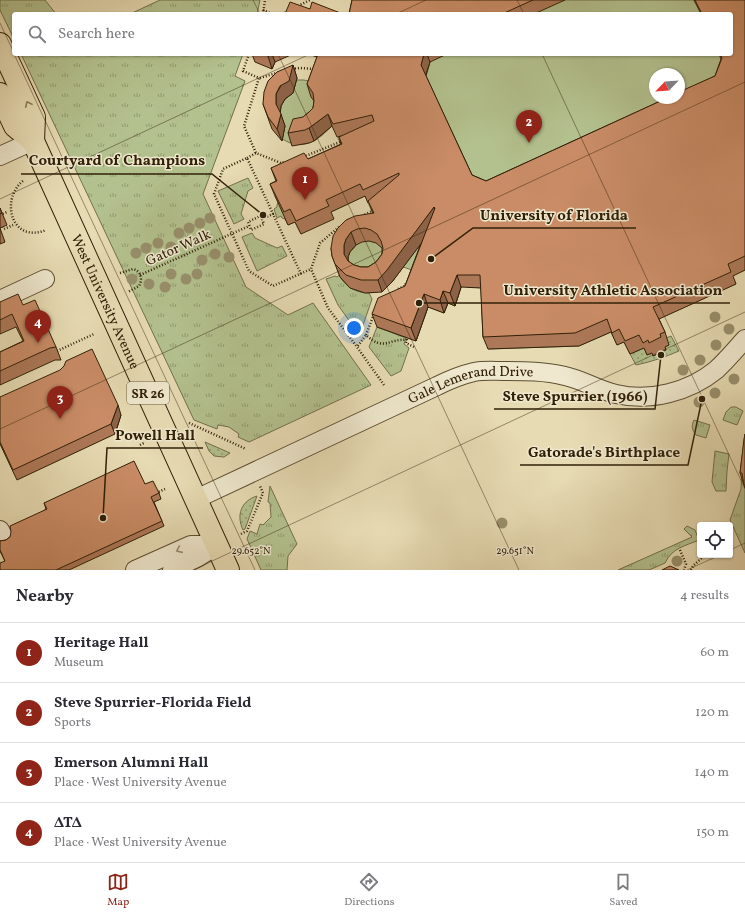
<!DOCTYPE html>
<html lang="en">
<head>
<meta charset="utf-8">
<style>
	body { margin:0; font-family:Vollkorn,serif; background:#f2f2f3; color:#2b2b33 }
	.controls { position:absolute; right:12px; bottom:12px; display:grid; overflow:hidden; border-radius:4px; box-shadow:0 1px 3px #0004 }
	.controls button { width:36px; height:36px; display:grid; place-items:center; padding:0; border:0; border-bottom:1px solid #e1e1e2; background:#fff; color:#2b2b33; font:20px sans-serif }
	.compass { position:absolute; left:649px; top:68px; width:36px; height:36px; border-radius:50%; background:#fff; box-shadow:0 1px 3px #0004; rotate:245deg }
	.you { position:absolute; left:354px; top:328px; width:14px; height:14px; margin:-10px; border:3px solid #fff; border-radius:50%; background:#1a73e8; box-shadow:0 0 0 6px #1a73e833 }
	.badge { display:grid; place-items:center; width:26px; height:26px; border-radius:50%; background:#8f2418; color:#fff; font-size:13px; font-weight:700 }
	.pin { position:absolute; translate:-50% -33px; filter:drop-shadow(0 1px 2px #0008) }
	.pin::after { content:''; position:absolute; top:21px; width:14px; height:12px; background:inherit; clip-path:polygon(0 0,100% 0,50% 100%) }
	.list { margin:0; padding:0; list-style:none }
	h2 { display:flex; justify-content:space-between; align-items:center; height:52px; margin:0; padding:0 16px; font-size:17px }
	h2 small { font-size:13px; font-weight:400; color:#7c7c81 }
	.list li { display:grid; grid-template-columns:26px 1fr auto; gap:12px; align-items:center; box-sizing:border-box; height:60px; padding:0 16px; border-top:1px solid #e1e1e2 }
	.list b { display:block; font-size:15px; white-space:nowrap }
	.list p { margin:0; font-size:13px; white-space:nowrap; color:#7c7c81 }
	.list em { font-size:13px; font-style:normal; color:#7c7c81 }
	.icon { flex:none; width:22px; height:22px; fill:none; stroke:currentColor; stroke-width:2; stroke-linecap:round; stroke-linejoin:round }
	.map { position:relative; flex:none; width:745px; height:570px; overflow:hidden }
	.search { position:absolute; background:#fff; box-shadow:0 1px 3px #0004; left:12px; right:12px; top:12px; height:44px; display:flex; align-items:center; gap:10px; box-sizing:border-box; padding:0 14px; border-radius:4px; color:#7c7c81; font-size:15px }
	.sheet { height:292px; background:#fff }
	nav { display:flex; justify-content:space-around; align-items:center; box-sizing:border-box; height:56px; border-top:1px solid #e1e1e2; background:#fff; font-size:11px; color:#7c7c81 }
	nav a { display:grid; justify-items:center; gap:2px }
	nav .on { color:#8f2418 }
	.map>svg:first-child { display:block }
</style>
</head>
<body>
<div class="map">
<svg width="745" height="570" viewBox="0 0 745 570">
	<defs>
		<pattern id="grass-tufts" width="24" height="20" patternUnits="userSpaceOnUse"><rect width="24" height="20" fill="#b3c18e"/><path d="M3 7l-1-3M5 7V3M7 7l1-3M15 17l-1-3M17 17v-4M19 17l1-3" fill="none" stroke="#929c72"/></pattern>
		<pattern id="garden-dots" width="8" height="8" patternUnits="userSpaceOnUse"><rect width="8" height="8" fill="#b3c18e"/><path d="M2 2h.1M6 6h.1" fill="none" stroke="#929c72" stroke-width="1.8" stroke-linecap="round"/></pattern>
	</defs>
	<rect width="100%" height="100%" fill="#e7dbb3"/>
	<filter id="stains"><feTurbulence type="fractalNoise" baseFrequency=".005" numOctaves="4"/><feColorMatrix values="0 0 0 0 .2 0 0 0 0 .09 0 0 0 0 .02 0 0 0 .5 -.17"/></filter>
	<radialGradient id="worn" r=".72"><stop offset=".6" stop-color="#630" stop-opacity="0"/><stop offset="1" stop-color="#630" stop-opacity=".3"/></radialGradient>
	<g fill="url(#grass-tufts)" stroke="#72704b">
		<path d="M 0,0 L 45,0 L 56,14 L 14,14 L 14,39 L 0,10 Z"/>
		<path d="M 160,0 L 260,0 L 257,14 L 130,14 Z"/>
		<path d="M 21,54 L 243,54 L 235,76 L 245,81 L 203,194 L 246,287 L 288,315 L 313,303 L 371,385 L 249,442 L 238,437 L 239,434 L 229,427 L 218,425 L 217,429 L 194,420 Z"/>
		<path d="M 248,178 L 253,188 L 248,191 L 241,214 L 244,219 L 234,224 L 218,191 Z"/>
		<path d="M 252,233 L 255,238 L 277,248 L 282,246 L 287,256 L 257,271 L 242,237 Z"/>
		<path d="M 339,275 C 345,286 356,293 369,293 L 372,299 L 361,331 L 358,333 L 338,305 L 326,279 L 335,276 L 337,277 Z"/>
		<path d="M 377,327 L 406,338 L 404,344 L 409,348 L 401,371 L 391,376 L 369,347 Z"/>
		<path d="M 731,407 L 736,407 L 743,411 L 737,425 L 723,420 L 726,412 Z"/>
		<path d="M 694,420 L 710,425 L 706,438 L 696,435 C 692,430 691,426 694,420 Z"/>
		<path d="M 715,451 L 729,454 L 727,471 L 726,491 L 716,491 L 712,482 Z"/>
		<path d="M 742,468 L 745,476 L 745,553 L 730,520 L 741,489 Z"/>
		<path d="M 270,486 L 297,544 L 288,556 L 287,570 L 261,570 L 247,539 L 250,531 L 257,534 L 260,524 L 263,525 L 271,517 L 270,503 L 268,502 Z"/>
		<path d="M 687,526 L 695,530 L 699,540 C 685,546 672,548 665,563 L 649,570 L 618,570 L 692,537 L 684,529 Z"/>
	</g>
	<g fill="url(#garden-dots)" stroke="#72704b">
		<path d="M 671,336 L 679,351 C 665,357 651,362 636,365 L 630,354 L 644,348 L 652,353 L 653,355 L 665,347 L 666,338 Z"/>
		<path d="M 205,442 L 230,453 L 224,457 L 214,456 L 209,451 Z"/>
		<path d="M 257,496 L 245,529 L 243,530 C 236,515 241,501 257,496 Z"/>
	</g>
	<path fill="#b3c18e" stroke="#72704b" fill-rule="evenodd" d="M 363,0 L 745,0 L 745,270 L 732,276 L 736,284 L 656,320 L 663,331 L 669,345 L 665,347 L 666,350 L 653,356 L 652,353 L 647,355 L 644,348 L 630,354 L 624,342 L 617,345 L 611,332 L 579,346 L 488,349 L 485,288 L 468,287 L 462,285 L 455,306 L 448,303 L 444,313 L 428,307 L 416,341 L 377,327 L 409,299 L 412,270 L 403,267 L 377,292 C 353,296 338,283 335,260 L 373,214 L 365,196 L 331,212 L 301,234 L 295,222 L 288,225 L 285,219 L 282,218 L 281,216 L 277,218 L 274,209 L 277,207 L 277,205 L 278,202 L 275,196 L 346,156 L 338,138 L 342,136 L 336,121 C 330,127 324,135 317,139 C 296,153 274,139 268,117 L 294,80 L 304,80 L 312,82 L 325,60 L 309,54 L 731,54 L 731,14 L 356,14 ZM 655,74 L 679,74 L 679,98 L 655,98 Z"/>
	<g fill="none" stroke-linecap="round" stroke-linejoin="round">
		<g stroke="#5e4f33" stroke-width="20">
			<g id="minor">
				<path d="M 0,156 L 33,141"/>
				<path d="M 0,300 L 45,279"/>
				<path id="s1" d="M 196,499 L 437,386 C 449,380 461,375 474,372 C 484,370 494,371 504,371 C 525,371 545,371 565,376 C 583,380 598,390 616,394 C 650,402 689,392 716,370 C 727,360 736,349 745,339"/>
				<path d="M 0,530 L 3,536"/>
				<path d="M 135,570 L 191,545 L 217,545"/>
				<path d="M 172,570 L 197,558 L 217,545"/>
			</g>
		</g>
		<g stroke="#312008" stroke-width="24">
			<g id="major">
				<path d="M 0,44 L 34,117 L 33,141"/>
				<path id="s2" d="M 0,94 L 15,126 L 33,141 L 228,570"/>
			</g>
		</g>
		<g stroke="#312008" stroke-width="2.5" stroke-dasharray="1 2" stroke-linecap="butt">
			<path d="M 298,6 L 310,0"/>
			<path d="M 263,10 L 272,14"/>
			<path d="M 263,14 L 265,0"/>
			<path d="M 282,14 L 289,11"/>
			<path d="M 249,54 L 243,71 L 259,78 L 244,126 L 256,153"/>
			<path d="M 292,69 L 299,68 L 315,69"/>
			<path d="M 260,78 L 280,72"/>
			<path d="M 303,157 L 340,142"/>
			<path d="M 247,158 L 256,153 L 281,163 L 285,162"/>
			<path d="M 23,181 C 0,199 11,244 46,230"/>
			<path d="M 0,215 L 7,212"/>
			<path d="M 362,216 L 372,211"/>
			<path d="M 262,219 L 264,224 L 251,230 L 248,222 L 260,216 L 262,219 L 275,213"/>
			<path d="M 0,221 L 4,229 L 13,225"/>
			<path d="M 339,227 L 320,243 L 311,269 L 328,308 L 357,347"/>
			<path d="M 120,273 L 133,269 C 141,271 143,279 139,286 L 128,292"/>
			<path d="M 301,274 L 247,158 L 223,169 L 214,194 L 249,271 L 273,286 L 311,269"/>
			<path d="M 140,275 L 249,226"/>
			<path d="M 398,289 L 405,286 L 406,283"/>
			<path d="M 366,335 L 374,314"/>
			<path d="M 407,339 L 406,343 L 414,347"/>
			<path d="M 57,351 L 94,334"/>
			<path d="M 384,385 L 357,347 L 366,335 C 384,352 389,338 407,340"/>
			<path d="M 189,423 L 246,449"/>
			<path d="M 140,445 L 144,443"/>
			<path d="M 156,493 L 165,489"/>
			<path d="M 241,534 L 247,531 L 263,493 L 260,486"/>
			<path d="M 680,550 L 686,564 L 684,570"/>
			<path d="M 691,570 L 693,566 L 704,556"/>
		</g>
		<use href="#minor" stroke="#efe8ce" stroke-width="18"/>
		<use href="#major" stroke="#e7dbb3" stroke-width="22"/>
	</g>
	<g fill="#988f6b">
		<circle cx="210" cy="218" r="5.5"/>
		<circle cx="200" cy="223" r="5.5"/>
		<circle cx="189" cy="228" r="5.5"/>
		<circle cx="179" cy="233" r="5.5"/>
		<circle cx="158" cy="243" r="5.5"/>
		<circle cx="171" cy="247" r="5.5"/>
		<circle cx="146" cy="248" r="5.5"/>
		<circle cx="136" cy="253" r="5.5"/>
		<circle cx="215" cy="254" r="5.5"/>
		<circle cx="229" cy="257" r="5.5"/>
		<circle cx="202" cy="260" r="5.5"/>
		<circle cx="171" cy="274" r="5.5"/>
		<circle cx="197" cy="274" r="5.5"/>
		<circle cx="132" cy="279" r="5.5"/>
		<circle cx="186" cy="279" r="5.5"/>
		<circle cx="149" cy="284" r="5.5"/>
		<circle cx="165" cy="287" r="5.5"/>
		<circle cx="715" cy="317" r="5.5"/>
		<circle cx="729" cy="329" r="5.5"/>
		<circle cx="716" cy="345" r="5.5"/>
		<circle cx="700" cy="360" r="5.5"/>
		<circle cx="683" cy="370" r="5.5"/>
		<circle cx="734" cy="379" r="5.5"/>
		<circle cx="715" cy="393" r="5.5"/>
		<circle cx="699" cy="402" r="5.5"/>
		<circle cx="502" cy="523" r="5.5"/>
		<circle cx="677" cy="561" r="5.5"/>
	</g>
	<g fill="#ad7858" stroke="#312008" fill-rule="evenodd">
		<path d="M 352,0 L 565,0 L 534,14 L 349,14 Z"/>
		<path d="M 694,0 L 745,0 L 745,270 L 733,276 L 736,284 L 659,319 L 665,332 L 669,345 L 665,347 L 666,350 L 653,356 L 652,353 L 647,355 L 644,348 L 630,354 L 624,342 L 617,345 L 611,332 L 579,346 L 488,349 L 483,337 L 481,288 L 461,287 L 455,306 L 448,303 L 444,313 L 428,307 L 416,341 L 377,327 L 372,314 L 405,286 L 421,243 L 392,282 L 382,292 L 365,293 L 350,288 L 340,277 L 332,256 L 331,248 L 373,214 L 369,202 L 368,203 L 365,196 L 331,212 L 334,219 L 301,234 L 295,222 L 288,225 L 275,196 L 270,184 L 276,181 L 271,168 L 308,159 L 341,144 L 339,137 L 341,136 L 337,137 L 332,126 L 314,141 L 309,143 L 292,146 L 288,133 L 303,117 L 309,112 L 313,108 L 314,101 L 311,97 L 307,84 L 317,57 L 309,54 L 447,54 L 430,62 L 426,76 L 472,175 L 486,181 L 715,76 L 721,59 L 719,54 L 731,54 L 731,14 L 701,14 ZM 369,241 L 376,243 L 382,248 L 382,254 L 376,262 L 368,267 L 361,267 L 354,265 L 348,261 L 348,257 L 350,252 L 356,245 L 362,242 Z"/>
		<path d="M 252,54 L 293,54 L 275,62 L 272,69 L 255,62 Z"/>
		<path d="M 293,65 L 297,78 L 293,93 L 285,99 L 281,106 L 280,113 L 285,126 L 282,141 L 272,129 L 263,104 Z"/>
		<path d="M 0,208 L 7,225 L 0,228 L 5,242 L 0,244 Z"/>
		<path d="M 0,302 L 56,347 L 61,360 L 55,360 L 0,385 L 0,352 L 23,341 L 16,327 L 0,334 Z"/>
		<path d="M 0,397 L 121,415 L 115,434 L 17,480 L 0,444 Z"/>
		<path d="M 745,434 L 745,488 L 740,473 Z"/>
		<path d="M 145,484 L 159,493 L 161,499 L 154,502 L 164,526 L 69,570 L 0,570 L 5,561 L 0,551 L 0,541 L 6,540 L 46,509 L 44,503 Z"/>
	</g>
	<g fill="#8d6247" stroke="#312008">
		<path d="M 269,54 L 272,54 L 275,62 L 272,69 L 268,56 Z"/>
		<path d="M 424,54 L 427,54 L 430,62 L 425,77 L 421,65 Z"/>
		<path d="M 293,65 L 297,78 L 293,93 L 285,99 L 281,106 L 280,116 L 276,104 L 276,94 Z"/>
		<path d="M 281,114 L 285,126 L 282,141 L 277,129 Z"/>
		<path d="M 328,114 L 332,126 L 314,141 L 309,128 Z"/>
		<path d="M 434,207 L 439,220 L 392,282 L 382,292 L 378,280 Z"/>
		<path d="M 351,232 L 356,245 L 350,252 L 348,257 L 349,267 L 344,254 L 344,245 L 346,239 Z"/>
		<path d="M 457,275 L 461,287 L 455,306 L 450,293 Z"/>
		<path d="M 443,291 L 448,303 L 444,313 L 440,300 Z"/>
		<path d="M 424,294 L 428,307 L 416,341 L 411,328 Z"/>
		<path d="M 118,405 L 121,415 L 115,434 L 111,424 Z"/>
	</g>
	<g fill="#c98c66" stroke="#312008" fill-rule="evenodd">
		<path d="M 352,0 L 533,0 L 502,14 L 349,14 Z"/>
		<path d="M 695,0 L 745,0 L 745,256 L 728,264 L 731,272 L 653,307 L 665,332 L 660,334 L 661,337 L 649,343 L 648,340 L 643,343 L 639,335 L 625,341 L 619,329 L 612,333 L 607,319 L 575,333 L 483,337 L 480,275 L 457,275 L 450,293 L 443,291 L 440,300 L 424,294 L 411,328 L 372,314 L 378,298 L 405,286 L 435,208 L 434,207 L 387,270 L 378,280 L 361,280 L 346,275 L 335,264 L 332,256 L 331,248 L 333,236 L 338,228 L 346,220 L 355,216 L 374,213 L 368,201 L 399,175 L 399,173 L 363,190 L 360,184 L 326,200 L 329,206 L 296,221 L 290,209 L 284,212 L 270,184 L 277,181 L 271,168 L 304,153 L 308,159 L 342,144 L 339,137 L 374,121 L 372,115 L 333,124 L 328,114 L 309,128 L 305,130 L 288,133 L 293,119 L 303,117 L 309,112 L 313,108 L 314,101 L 313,93 L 307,84 L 318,54 L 424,54 L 421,65 L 472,175 L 486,181 L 667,98 L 679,98 L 679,92 L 715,76 L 722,58 L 720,54 L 731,54 L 731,14 L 702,14 ZM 365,228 L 371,230 L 377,234 L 381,241 L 383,248 L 382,254 L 376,262 L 368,267 L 361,267 L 354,265 L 348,261 L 344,254 L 344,245 L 346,239 L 351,232 L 357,229 Z"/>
		<path d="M 290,2 L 310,9 L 312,2 L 343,14 L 285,14 Z"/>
		<path d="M 266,12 L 271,14 L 265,14 Z"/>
		<path d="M 262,54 L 269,54 L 268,56 Z"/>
		<path d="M 293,65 L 289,81 L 280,86 L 276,94 L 276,104 L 281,114 L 277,129 L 268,117 L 263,104 L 264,92 L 268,81 L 277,72 Z"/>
		<path d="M 0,208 L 2,213 L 0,214 Z"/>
		<path d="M 18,294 L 23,305 L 35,300 L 56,347 L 50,348 L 0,371 L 0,352 L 24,341 L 12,314 L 0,320 L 0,302 Z"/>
		<path d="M 92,349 L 118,405 L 111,424 L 13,470 L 0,442 L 0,397 L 60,370 L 64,366 L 66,361 Z"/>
		<path d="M 745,434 L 745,485 L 744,485 L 742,473 L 740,473 L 744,439 Z"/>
		<path d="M 134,461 L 145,484 L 153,481 L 159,493 L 151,497 L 162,521 L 56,570 L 0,570 L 0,563 L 5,561 L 0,550 L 0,541 L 6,540 L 10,537 L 11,532 L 10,526 L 47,509 L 44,503 Z"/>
		<path d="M 670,566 L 679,570 L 662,570 Z"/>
	</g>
	<defs><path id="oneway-chevron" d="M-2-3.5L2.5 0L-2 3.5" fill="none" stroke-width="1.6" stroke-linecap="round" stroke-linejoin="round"/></defs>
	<use stroke="#8c7e5e" href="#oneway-chevron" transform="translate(28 104) rotate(-115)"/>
	<use stroke="#9a8e75" href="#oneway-chevron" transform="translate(179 550) rotate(156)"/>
	<path fill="none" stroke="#312008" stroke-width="1" stroke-opacity="0.45" d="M 253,0 L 260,14M 517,0 L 524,14M 396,14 L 426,0M 0,23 L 14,53M 14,54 L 255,570M 278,54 L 519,570M 542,54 L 745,489M 0,199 L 310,54M 0,429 L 745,82M 730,550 L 745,543M 193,570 L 745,312M 687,570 L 720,555"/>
	<g text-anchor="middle" stroke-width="3" stroke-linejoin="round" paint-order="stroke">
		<rect fill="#efe8ce" stroke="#6a5c43" stroke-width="1" x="127" y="382" width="42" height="22" rx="3"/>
		<g font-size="13" font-weight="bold" fill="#312008">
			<text x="148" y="398">SR 26</text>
		</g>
		<g font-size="14" fill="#312008" stroke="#efe8ce">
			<text transform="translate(178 247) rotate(-24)" y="5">Gator Walk</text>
			<text dy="5" stroke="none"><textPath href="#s2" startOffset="235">West University Avenue</textPath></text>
			<text dy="5" stroke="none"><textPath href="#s1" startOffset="300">Gale Lemerand Drive</textPath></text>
		</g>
	</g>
	<g font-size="10" text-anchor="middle" fill="#312008" stroke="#efe8ce" stroke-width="3" stroke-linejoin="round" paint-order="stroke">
		<text x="251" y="554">29.652°N</text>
		<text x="515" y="554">29.651°N</text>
	</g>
	<path fill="none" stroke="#312008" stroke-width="1.5" d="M263 215L212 174H21M431 259L473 228H636M419 303L495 303H730M661 355L655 409H494M103 518L107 448H203M702 399L688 465H520"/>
	<g fill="#312008" stroke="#efe8ce" stroke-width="1.5">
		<circle cx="263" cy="215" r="4"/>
		<circle cx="431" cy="259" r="4"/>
		<circle cx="419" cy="303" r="4"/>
		<circle cx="661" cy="355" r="4"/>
		<circle cx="103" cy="518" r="4"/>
		<circle cx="702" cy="399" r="4"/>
	</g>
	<g font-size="15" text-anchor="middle" font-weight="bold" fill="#312008" stroke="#efe8ce" stroke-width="3" stroke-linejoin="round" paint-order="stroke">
		<text x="117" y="165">Courtyard of Champions</text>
		<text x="554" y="220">University of Florida</text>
		<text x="613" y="295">University Athletic Association</text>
		<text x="575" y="401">Steve Spurrier (1966)</text>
		<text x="155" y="440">Powell Hall</text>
		<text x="604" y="457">Gatorade's Birthplace</text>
	</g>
	<rect width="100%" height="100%" filter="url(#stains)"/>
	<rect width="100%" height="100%" fill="url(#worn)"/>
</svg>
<div class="controls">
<button><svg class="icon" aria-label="locate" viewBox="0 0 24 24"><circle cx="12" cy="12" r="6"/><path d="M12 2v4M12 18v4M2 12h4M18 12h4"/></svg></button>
</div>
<svg class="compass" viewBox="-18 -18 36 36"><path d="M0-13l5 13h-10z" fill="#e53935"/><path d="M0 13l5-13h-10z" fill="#7c7c81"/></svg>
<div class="you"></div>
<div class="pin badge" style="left:305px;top:200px">1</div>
<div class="pin badge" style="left:529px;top:143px">2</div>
<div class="pin badge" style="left:60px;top:419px">3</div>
<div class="pin badge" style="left:38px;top:343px">4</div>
<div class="search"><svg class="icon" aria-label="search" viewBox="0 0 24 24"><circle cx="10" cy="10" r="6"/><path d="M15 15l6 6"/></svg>Search here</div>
</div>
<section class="sheet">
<h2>Nearby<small>4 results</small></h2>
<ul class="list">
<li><span class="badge">1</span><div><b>Heritage Hall</b><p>Museum</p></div><em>60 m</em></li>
<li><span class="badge">2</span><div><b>Steve Spurrier-Florida Field</b><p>Sports</p></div><em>120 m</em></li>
<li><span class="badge">3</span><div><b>Emerson Alumni Hall</b><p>Place · West University Avenue</p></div><em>140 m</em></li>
<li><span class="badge">4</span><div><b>ΔΤΔ</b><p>Place · West University Avenue</p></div><em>150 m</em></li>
</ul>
</section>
<nav>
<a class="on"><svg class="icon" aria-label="map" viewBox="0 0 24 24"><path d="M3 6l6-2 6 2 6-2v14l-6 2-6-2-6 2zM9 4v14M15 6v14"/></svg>Map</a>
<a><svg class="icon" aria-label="directions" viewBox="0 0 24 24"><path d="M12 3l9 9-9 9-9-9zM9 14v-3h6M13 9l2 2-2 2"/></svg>Directions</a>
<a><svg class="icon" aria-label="saved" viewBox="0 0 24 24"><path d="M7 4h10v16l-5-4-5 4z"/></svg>Saved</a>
</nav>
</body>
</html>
